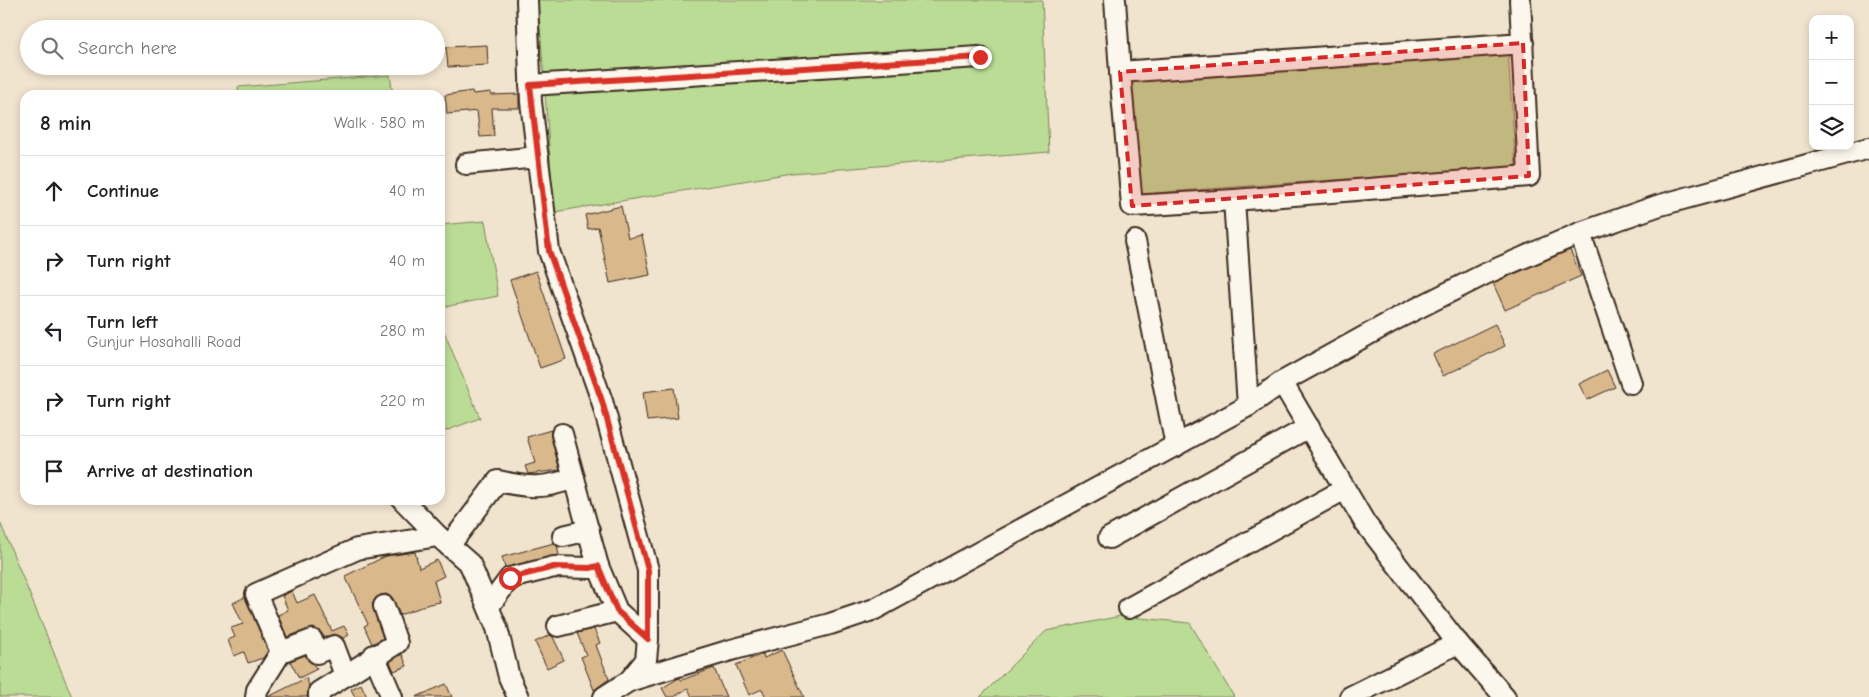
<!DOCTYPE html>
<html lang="en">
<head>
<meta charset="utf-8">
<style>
	body { margin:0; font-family:"Comic Neue",sans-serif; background:#f2f2f2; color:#202124 }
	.controls { position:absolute; right:15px; top:15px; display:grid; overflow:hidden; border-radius:10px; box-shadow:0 2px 8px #0003 }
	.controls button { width:45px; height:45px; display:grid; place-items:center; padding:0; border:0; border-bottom:1px solid #e0e0e0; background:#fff; color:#202124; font:25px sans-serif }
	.stop { position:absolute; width:15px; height:15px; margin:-11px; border:4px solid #d93025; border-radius:50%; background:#fff }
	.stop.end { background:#d93025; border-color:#fff; box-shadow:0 1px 5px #0008 }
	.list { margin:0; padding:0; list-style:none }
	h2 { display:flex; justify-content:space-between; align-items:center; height:65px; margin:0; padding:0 20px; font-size:21px }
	h2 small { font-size:16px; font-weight:400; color:#757577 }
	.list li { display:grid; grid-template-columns:32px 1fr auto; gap:15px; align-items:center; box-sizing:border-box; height:70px; padding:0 20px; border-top:1px solid #e0e0e0 }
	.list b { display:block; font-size:19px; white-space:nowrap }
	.list p { margin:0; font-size:16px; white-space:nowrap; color:#757577 }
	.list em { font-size:16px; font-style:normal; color:#757577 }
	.icon { flex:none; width:28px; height:28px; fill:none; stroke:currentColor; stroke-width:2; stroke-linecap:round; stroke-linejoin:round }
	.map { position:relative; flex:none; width:1869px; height:697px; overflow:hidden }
	.search { position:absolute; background:#fff; box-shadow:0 2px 8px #0003; left:20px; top:20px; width:425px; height:55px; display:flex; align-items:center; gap:12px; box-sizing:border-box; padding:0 18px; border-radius:28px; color:#757577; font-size:19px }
	.panel { position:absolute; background:#fff; box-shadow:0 2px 8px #0003; left:20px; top:90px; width:425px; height:415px; border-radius:15px }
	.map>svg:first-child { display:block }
</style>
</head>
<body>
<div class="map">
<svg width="1869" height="697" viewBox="0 0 1869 697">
	<rect width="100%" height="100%" fill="#f1e4cf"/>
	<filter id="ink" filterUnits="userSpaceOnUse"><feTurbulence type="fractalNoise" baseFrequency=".02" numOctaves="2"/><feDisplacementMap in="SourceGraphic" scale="10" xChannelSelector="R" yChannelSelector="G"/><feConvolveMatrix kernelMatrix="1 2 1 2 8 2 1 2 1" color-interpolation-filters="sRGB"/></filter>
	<g filter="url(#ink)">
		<g fill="#bbdc95" stroke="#7b835a">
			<path d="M 538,0 L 1042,0 L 1049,152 L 792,173 L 554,212 Z"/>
			<path d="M 1508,53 L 1516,167 L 1139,194 L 1131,80 Z"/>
			<path d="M 390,75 L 393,95 L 239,95 L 238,87 Z"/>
			<path d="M 485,221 L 498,296 L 440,308 L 440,225 Z"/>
			<path d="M 440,322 L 480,418 L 440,433 Z"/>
			<path d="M 0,522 L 72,697 L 0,697 Z"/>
			<path d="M 1121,616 L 1190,623 L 1234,697 L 980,697 L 1046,631 Z"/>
		</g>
		<g fill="#d9b88c" stroke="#3b2a1e">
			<path d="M 487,45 L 488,65 L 448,67 L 446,47 Z"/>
			<path d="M 472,91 L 473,94 L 491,92 L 491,95 L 519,94 L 519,108 L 492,108 L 494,136 L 480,137 L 477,111 L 447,114 L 445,95 Z"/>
			<path d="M 621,206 L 628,238 L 642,235 L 650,275 L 610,283 L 598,227 L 588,229 L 585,215 Z"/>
			<path d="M 1570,250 L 1581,276 L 1505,310 L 1493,283 Z"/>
			<path d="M 536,271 L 566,359 L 540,368 L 510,280 Z"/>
			<path d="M 1495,324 L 1505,346 L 1443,376 L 1433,354 Z"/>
			<path d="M 1607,370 L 1615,387 L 1587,400 L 1579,384 Z"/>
			<path d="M 674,388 L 678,418 L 647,421 L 643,392 Z"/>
			<path d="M 551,430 L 551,437 L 560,470 L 528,474 L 525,466 L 535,463 L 527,437 Z"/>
			<path d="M 554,543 L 557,546 L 559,555 L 505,568 L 502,557 Z"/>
			<path d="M 415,552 L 419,568 L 437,560 L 444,576 L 434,581 L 440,602 L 429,604 L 400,615 L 392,597 L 386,594 L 380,595 L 372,604 L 383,638 L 372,644 L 364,626 L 368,624 L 345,576 L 386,556 Z"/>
			<path d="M 292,591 L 297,603 L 315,595 L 332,631 L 344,626 L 349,635 L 343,638 L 335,634 L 324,637 L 320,631 L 313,628 L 287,637 L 278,615 L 288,610 L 282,596 Z"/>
			<path d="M 245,597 L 268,651 L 263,658 L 248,663 L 244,652 L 234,656 L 228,640 L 235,637 L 231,628 L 243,624 L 233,603 Z"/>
			<path d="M 594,629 L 600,643 L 596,645 L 597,648 L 609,679 L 594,690 L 581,657 L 586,655 L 577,633 Z"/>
			<path d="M 550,635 L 553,637 L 564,660 L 547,668 L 535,642 Z"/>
			<path d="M 782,650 L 804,697 L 766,697 L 762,689 L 749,695 L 736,665 L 760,655 L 763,654 L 764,658 Z"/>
			<path d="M 402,654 L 407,666 L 394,671 L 390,662 Z"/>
			<path d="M 305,655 L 317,669 L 299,678 L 290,661 Z"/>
			<path d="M 714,668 L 726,697 L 692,697 L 688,688 L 674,697 L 667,697 L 662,688 L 679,678 L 682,680 Z"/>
			<path d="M 306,678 L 309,685 L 307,697 L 268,697 Z"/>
			<path d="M 361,684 L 367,697 L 355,697 L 351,689 Z"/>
			<path d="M 446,684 L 452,697 L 416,697 Z"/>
		</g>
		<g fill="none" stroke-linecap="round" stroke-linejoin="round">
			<g stroke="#3b2a1e" stroke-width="24">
				<g id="minor">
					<path d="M 527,0 L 531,102 L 549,251 L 602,401 L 648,570 L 648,639 L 646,660 L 629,681 L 604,697"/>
					<path d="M 1115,0 L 1120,72"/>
					<path d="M 1520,0 L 1529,176 L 1234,200 L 1132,206 L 1120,72 L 1523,43"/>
					<path d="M 530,85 L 979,57"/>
					<path d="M 466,164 L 538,157"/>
					<path d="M 1234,200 L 1248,406"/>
					<path d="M 1580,233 L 1631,383"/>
					<path d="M 1135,241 L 1176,446"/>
					<path d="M 1282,382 L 1365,523 L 1456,641 L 1505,697"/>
					<path d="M 562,434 L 598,566"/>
					<path d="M 403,500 L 438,536 L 470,564 L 497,628 L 509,677 L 518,697"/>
					<path d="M 563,536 L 589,530"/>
					<path d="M 1109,538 L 1309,427"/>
					<path d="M 449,546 L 498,481 C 529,488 544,489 574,478"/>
					<path d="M 489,606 L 510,578 L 554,567 L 590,568 L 598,566 L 617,611 L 648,639"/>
					<path d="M 1129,608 L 1345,489"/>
					<path d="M 558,626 L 617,611"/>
					<path d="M 374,655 L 392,697"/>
					<path d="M 345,675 L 334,646 L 317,653 L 312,640 L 281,652 L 256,594 L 357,549 L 438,536"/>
					<path d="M 629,681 L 731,650 L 830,624 L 875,609 L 1248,406 L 1282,382 L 1398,318 L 1485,274 L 1580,233 L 1657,206 L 1869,148"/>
					<path d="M 256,697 L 257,690 L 281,652"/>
					<path d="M 319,697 L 319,692 L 397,643 L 384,606"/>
					<path d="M 1350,697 L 1458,643"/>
				</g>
			</g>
			<use href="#minor" stroke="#fbf7ec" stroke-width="20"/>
		</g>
	</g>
	<g fill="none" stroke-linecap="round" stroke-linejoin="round" filter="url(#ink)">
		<path stroke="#d93025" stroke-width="6" d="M 510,578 L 554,567 L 590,568 L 598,566 L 617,611 L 648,639 L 648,570 L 602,401 L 549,251 L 530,85 L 980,57"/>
	</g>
	<path fill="#d62828" fill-opacity="0.2" stroke="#d62828" stroke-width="4" stroke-dasharray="10 6" stroke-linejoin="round" d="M 1523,43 L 1529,176 L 1132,206 L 1120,72 Z"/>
</svg>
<div class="controls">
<button>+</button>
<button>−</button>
<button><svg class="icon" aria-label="layers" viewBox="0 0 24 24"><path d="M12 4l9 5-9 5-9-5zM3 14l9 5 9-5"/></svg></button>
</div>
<div class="stop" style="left:510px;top:578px"></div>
<div class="stop end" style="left:980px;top:57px"></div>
<div class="search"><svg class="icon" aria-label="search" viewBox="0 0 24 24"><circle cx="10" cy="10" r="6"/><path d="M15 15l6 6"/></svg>Search here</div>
<section class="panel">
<h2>8 min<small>Walk · 580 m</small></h2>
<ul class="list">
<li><svg class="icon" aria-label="ahead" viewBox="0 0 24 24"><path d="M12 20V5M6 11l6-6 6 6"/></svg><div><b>Continue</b></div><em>40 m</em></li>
<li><svg class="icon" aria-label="right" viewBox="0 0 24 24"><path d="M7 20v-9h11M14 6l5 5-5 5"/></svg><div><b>Turn right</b></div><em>40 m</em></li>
<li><svg class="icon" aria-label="left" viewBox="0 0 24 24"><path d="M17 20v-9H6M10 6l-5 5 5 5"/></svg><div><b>Turn left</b><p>Gunjur Hosahalli Road</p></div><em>280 m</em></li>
<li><svg class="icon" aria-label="right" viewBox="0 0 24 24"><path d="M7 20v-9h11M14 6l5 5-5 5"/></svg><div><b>Turn right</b></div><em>220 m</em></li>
<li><svg class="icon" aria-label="arrive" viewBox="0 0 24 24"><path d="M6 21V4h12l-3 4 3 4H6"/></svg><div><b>Arrive at destination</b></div></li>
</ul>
</section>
</div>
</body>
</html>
